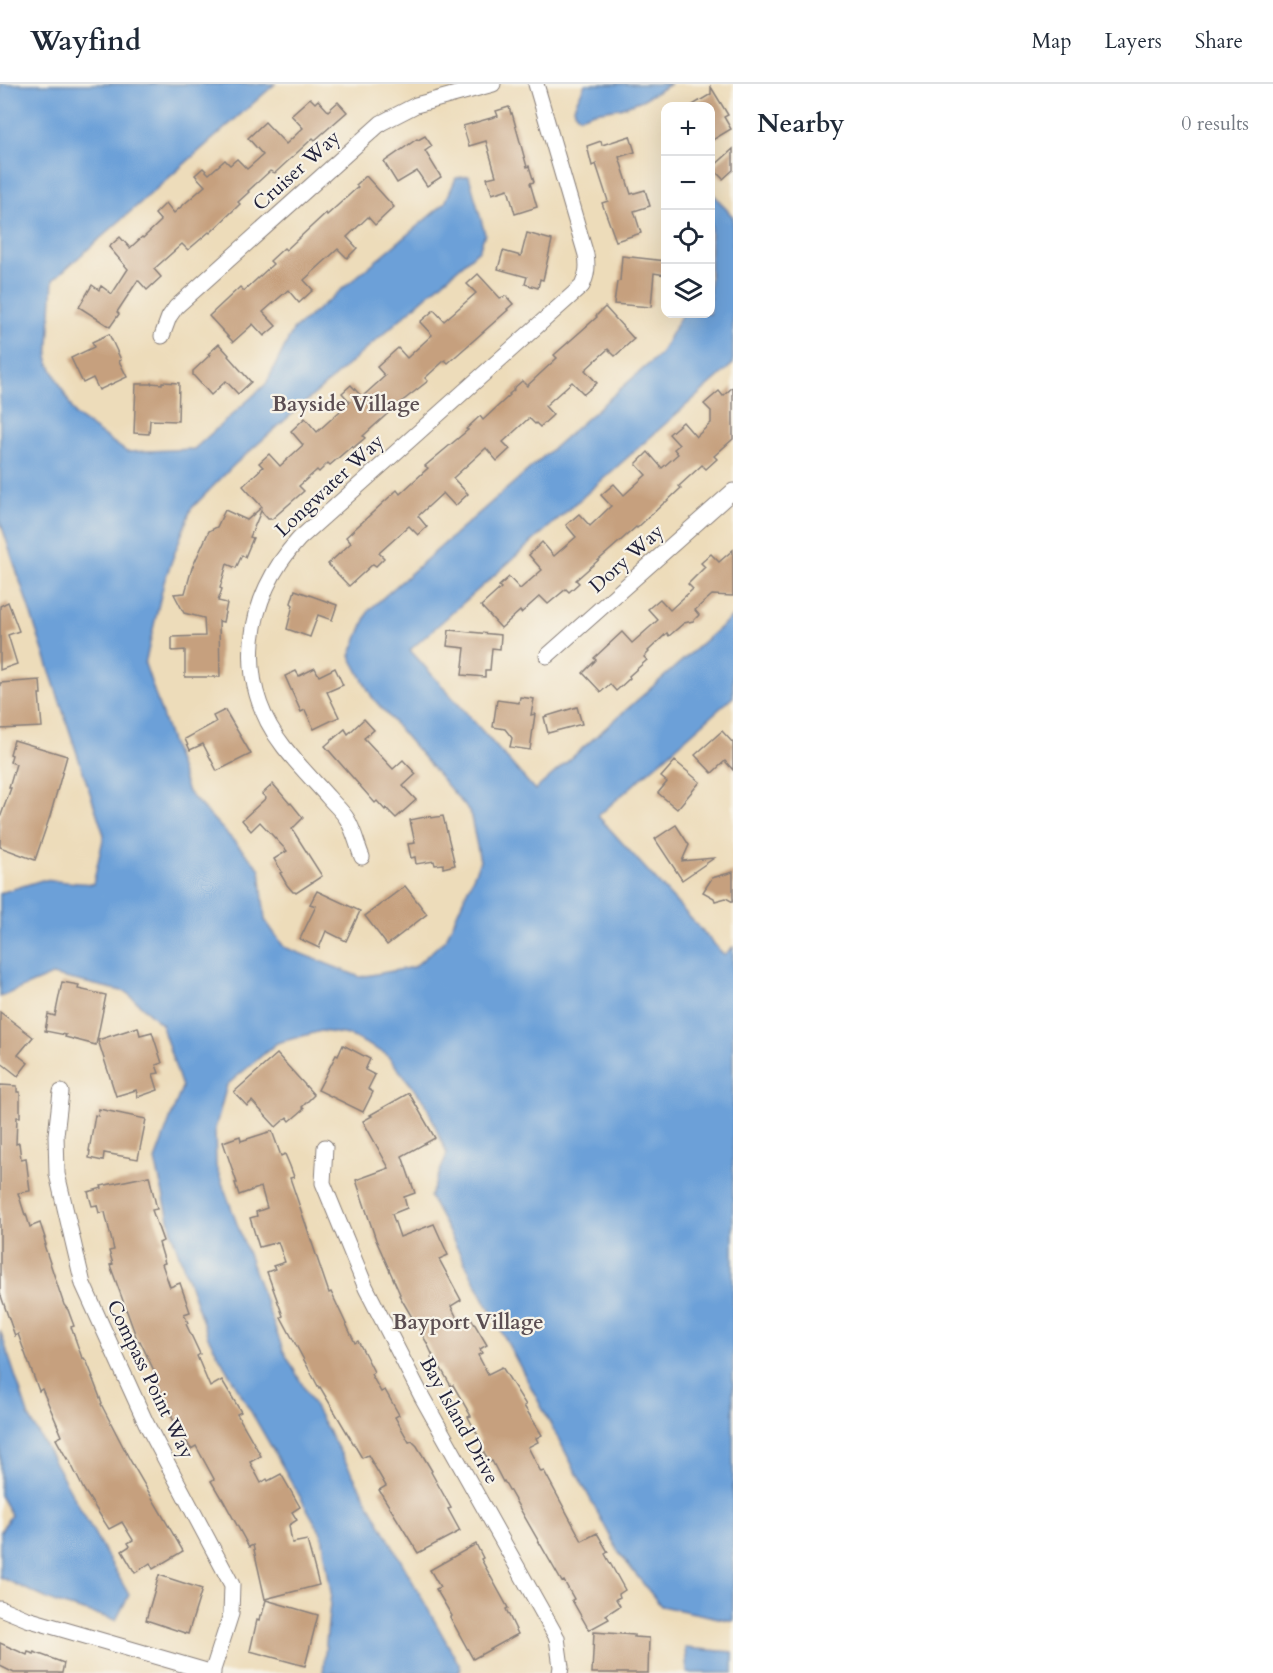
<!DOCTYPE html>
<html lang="en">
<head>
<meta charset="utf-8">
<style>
	body { margin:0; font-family:Cardo,serif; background:#f2f2f3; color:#1f2937 }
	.controls { position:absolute; right:18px; top:18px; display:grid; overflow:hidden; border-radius:12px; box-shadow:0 6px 24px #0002 }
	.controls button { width:54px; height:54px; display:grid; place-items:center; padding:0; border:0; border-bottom:2px solid #e0e1e3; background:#fff; color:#1f2937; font:30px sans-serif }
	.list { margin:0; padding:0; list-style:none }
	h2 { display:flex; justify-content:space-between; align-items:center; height:78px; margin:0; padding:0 24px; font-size:26px }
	h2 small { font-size:20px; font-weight:400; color:#747a83 }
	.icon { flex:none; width:33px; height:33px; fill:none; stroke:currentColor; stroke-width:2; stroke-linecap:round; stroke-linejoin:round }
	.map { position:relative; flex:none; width:733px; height:1589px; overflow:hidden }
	header { display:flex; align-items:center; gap:36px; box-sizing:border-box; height:84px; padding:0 30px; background:#fff; border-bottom:2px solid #e0e1e3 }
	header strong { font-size:28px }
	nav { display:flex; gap:33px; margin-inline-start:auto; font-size:21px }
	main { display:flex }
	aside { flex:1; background:#fff }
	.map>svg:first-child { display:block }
</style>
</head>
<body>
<header>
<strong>Wayfind</strong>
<nav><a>Map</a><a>Layers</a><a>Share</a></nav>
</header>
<main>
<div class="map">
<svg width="733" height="1589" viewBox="0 0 733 1589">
	<rect width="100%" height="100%" fill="#f7f3e8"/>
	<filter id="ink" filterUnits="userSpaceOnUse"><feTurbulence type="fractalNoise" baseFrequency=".0167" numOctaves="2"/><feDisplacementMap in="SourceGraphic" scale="12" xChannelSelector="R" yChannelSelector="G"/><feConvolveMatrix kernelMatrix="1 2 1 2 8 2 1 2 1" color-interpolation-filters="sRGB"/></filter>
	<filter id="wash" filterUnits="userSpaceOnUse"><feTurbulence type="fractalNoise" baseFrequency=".008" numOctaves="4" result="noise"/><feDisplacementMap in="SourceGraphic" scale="24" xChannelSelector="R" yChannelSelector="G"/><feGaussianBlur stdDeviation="1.35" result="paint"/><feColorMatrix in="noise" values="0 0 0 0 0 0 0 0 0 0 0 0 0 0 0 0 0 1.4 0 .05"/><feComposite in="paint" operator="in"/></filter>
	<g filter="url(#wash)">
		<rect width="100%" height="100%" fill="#eddcba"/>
		<g fill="#6ca0d8" stroke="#47618a" stroke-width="1.5">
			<path d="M 0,0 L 275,0 L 53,196 L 48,277 L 76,332 L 127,368 L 194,365 L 266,300 L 293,246 L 445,119 L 456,94 L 469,92 L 485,150 L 479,166 L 234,381 L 191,425 L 164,498 L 145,580 L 188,708 L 260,785 L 265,836 L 284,863 L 360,893 L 414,883 L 446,855 L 480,777 L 470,728 L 372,613 L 350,572 L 369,526 L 660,270 L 682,230 L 710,230 L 711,107 L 733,133 L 733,280 L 410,566 L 535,706 L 733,532 L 733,613 L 598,732 L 724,871 L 733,863 L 733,1537 L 661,1522 L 619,1469 L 430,1113 L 447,1070 L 425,1018 L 386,970 L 349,951 L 321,947 L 277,959 L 227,1001 L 215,1045 L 216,1082 L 283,1266 L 461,1584 L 458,1589 L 323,1589 L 331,1509 L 322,1451 L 208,1253 L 174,1156 L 155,1076 L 182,1003 L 161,940 L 126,908 L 52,891 L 0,913 L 0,809 L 42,796 L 93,800 L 104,751 L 0,437 Z"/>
			<path d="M 585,0 L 671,0 L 642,16 L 620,24 L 594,28 L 580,33 L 576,30 L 574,23 Z"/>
			<path d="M 0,1246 L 29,1333 L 129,1511 L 116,1536 L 56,1519 L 0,1493 L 0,1448 L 11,1431 L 0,1411 Z"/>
			<path d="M 685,1564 L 733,1568 L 733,1589 L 687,1589 Z"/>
		</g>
		<g id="blocks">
			<g fill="#c6a07e">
				<path d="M 711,3 L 728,31 L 724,33 L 731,45 L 711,57 L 711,22 L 691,22 L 711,10 Z"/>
				<path d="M 310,14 L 315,19 L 318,16 L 328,27 L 338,18 L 347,28 L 315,56 L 313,54 L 275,89 L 270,87 L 248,107 L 249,108 L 238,118 L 240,120 L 210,149 L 209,148 L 188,166 L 182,160 L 154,185 L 161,193 L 147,206 L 138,196 L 117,228 L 119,230 L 110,243 L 79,223 L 92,201 L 99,206 L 101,202 L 112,210 L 128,185 L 109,163 L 120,153 L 130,164 L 142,153 L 143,154 L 161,137 L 155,130 L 166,119 L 174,129 L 205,102 L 195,91 L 203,84 L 209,90 L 225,76 L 230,81 L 237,75 L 247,85 L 263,71 L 248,54 L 265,38 L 286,60 L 303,44 L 291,31 Z"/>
				<path d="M 509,23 L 511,30 L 512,29 L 527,83 L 529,82 L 534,98 L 530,99 L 537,123 L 515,130 L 508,105 L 492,110 L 487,94 L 496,92 L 486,57 L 469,62 L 463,42 L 498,32 L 496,27 Z"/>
				<path d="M 425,52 L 432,62 L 425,67 L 441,93 L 427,102 L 417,87 L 397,99 L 384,78 L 417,55 L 418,56 Z"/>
				<path d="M 630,52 L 635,68 L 619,73 L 631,110 L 645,106 L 650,122 L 634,127 L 641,149 L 616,157 L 602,119 L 608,117 L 596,80 L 592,82 L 587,62 L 601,57 L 602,61 Z"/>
				<path d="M 733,65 L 733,86 L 723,95 L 712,84 Z"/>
				<path d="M 366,92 L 394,123 L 375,141 L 368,133 L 347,153 L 357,164 L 347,174 L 338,165 L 304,196 L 313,206 L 299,219 L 288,206 L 263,228 L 276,242 L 264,252 L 253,240 L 233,258 L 209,232 L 240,203 L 244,207 L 273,180 L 270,177 L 284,164 L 286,166 L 326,129 L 327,131 L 358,103 L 356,101 Z"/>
				<path d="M 527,149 L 552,156 L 543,196 L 540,195 L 538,204 L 525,200 L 527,193 L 498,185 L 503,167 L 521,172 Z"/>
				<path d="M 622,172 L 666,177 L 666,191 L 654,189 L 651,223 L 614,220 L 617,198 L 620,197 Z"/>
				<path d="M 478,190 L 500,214 L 506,212 L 513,220 L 507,225 L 508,226 L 448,279 L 445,276 L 425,294 L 428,297 L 396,322 L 363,352 L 365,354 L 353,364 L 352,362 L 330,381 L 328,379 L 319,388 L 317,386 L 299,402 L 304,407 L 272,435 L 268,435 L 261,427 L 250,453 L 253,454 L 245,473 L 242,471 L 236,484 L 227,480 L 220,504 L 222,505 L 218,517 L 227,519 L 223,538 L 219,537 L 220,593 L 185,593 L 185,566 L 172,567 L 172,553 L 205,552 L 204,534 L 184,529 L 174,510 L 185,509 L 192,484 L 209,447 L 217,443 L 225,426 L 247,436 L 262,423 L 243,402 L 263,383 L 259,379 L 269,370 L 280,382 L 303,361 L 291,347 L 305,334 L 317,348 L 350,318 L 342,309 L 351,301 L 362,313 L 385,292 L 377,283 L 398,264 L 407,274 L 432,251 L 420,238 L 434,226 L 444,237 L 476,209 L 467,200 Z"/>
				<path d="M 605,223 L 634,255 L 615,272 L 608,265 L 585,286 L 597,299 L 584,310 L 572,298 L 545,322 L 553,331 L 540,343 L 536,339 L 535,340 L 529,334 L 503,358 L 510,365 L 497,377 L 486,364 L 453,394 L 468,410 L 455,422 L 443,409 L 418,432 L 427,443 L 418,451 L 409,442 L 379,469 L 384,474 L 376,482 L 373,480 L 349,502 L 328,480 L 351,459 L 346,453 L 397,406 L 400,410 L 428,384 L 425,382 L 468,346 L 466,345 L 480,332 L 483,336 L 510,311 L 509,310 L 514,306 L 513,305 L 522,297 L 527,302 L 557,274 L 554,271 L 597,233 L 596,232 Z"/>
				<path d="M 109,250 L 121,276 L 119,277 L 127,293 L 99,306 L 93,294 L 83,299 L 71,274 L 94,263 L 92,258 Z"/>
				<path d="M 219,260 L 229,271 L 228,272 L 251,298 L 238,310 L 226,297 L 211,311 L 193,291 L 193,287 L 210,271 L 208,270 Z"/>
				<path d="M 162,298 L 179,299 L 178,337 L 150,336 L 149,350 L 134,349 L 136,300 L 151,300 L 151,299 L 162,300 Z"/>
				<path d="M 733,303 L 733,355 L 714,372 L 717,375 L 706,385 L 702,381 L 679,402 L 681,404 L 666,418 L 665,418 L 637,444 L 636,443 L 576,496 L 579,499 L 569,508 L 566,505 L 548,520 L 540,512 L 521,529 L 520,527 L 501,544 L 481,522 L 501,504 L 499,502 L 509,493 L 520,505 L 542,486 L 529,471 L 542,458 L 554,472 L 576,453 L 566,441 L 579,430 L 590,442 L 611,422 L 601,411 L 614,400 L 624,411 L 646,391 L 636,380 L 648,368 L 662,384 L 678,370 L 674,365 L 679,361 L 669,350 L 683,338 L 696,353 L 711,339 L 711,327 L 704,320 L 719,307 L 723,312 Z"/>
				<path d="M 733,466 L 733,512 L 712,511 L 695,526 L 699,531 L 693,537 L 684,539 L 669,552 L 667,549 L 648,567 L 649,568 L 644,573 L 647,576 L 629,592 L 630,594 L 616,607 L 610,600 L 601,608 L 583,589 L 596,576 L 594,574 L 622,548 L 632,559 L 658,536 L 648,525 L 660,515 L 670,526 L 693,505 L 688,500 L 705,483 L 701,479 L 711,470 L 719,478 Z"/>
				<path d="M 295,506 L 337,521 L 332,536 L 318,531 L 310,553 L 287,545 L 293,521 L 291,519 Z"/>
				<path d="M 8,518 L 19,547 L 8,551 L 17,580 L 0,586 L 0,522 Z"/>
				<path d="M 449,546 L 501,551 L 500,565 L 492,564 L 490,586 L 485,586 L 485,593 L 462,591 L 465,564 L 447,562 Z"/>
				<path d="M 315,584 L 319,592 L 335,584 L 343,601 L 327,608 L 339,633 L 314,645 L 305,626 L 301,628 L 285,592 L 296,587 L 299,592 Z"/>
				<path d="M 40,596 L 41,610 L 39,610 L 42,643 L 0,645 L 0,599 Z"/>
				<path d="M 520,613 L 534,615 L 531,631 L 535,630 L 530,666 L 510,663 L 512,654 L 505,645 L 493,643 L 497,616 L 519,619 Z"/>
				<path d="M 577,623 L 582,640 L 548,649 L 544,633 Z"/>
				<path d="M 225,626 L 251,670 L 217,687 L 203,660 L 190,666 L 185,655 L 216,638 L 213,632 Z"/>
				<path d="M 364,635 L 374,646 L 364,654 L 393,685 L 403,676 L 416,690 L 403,702 L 416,716 L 396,734 L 386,724 L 385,726 L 377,717 L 375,719 L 325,662 L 345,645 L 348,650 Z"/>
				<path d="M 722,647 L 733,659 L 733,686 L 725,677 L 712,689 L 695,671 Z"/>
				<path d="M 14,656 L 67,672 L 50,732 L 35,776 L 0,763 L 0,734 L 11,704 L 9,704 L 16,680 L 10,678 L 12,671 L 10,670 Z"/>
				<path d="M 675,677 L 700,698 L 677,725 L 658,709 L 667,698 L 661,693 Z"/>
				<path d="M 273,700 L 290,720 L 291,719 L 303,734 L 292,745 L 322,792 L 296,809 L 295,808 L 293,808 L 287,801 L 280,789 L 282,788 L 274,775 L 287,767 L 260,738 L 251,747 L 242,736 L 266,714 L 262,710 Z"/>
				<path d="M 430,732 L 431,734 L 443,732 L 455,781 L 443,784 L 443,780 L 435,781 L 434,777 L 416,780 L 415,773 L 411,774 L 408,760 L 415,759 L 410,736 Z"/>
				<path d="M 676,741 L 689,761 L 682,777 L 714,774 L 682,796 L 655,755 Z"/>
				<path d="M 733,788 L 733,818 L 726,814 L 715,817 L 714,814 L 703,808 L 712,794 Z"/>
				<path d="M 405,802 L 427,830 L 387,861 L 365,832 Z"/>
				<path d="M 317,807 L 360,827 L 346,857 L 326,847 L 319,864 L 300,855 L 316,822 L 310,820 Z"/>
				<path d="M 62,898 L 79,901 L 78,905 L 106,911 L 96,961 L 65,953 L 66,951 L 45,947 L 48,930 L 55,932 Z"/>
				<path d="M 0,928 L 33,953 L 18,971 L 28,979 L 18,992 L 0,978 Z"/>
				<path d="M 138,943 L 140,951 L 152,948 L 162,979 L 156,981 L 159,989 L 153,990 L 158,1006 L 138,1013 L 136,1006 L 116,1012 L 98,956 Z"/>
				<path d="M 343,961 L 370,975 L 365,986 L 375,991 L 368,1005 L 373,1008 L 363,1028 L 318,1006 L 336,971 L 338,972 Z"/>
				<path d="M 277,970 L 314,1011 L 302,1023 L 304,1025 L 290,1037 L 287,1033 L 276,1043 L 252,1017 L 247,1022 L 234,1008 Z"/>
				<path d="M 0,1001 L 17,1002 L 17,1008 L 20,1008 L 20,1033 L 17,1033 L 16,1060 L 19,1059 L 21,1075 L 26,1074 L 30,1107 L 18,1109 L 25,1131 L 26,1130 L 30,1143 L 40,1139 L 45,1154 L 44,1154 L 46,1161 L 44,1161 L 64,1221 L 68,1226 L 74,1242 L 71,1243 L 82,1274 L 84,1274 L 87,1278 L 93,1293 L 92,1293 L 102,1319 L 101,1320 L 130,1376 L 183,1467 L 153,1485 L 150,1479 L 135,1489 L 122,1467 L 130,1462 L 128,1459 L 133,1456 L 122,1438 L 109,1445 L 84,1406 L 68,1374 L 67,1375 L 56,1355 L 62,1352 L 42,1305 L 39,1307 L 18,1250 L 15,1252 L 0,1209 Z"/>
				<path d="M 409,1009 L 435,1054 L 402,1072 L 415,1109 L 404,1113 L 407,1124 L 392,1130 L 400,1153 L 434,1140 L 448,1171 L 439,1175 L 461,1216 L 451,1222 L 460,1240 L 471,1234 L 487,1261 L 480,1265 L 482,1269 L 478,1271 L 488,1290 L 502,1283 L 526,1321 L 524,1322 L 542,1351 L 536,1354 L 538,1358 L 528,1363 L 541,1388 L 544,1387 L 582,1457 L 597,1449 L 608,1468 L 605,1470 L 625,1506 L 619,1510 L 620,1513 L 616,1515 L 620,1522 L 606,1531 L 609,1535 L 589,1546 L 572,1516 L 574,1515 L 564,1497 L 562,1498 L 504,1397 L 503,1398 L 492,1377 L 490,1378 L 481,1364 L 483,1363 L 479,1358 L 481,1357 L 468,1333 L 471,1332 L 453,1301 L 451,1302 L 439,1281 L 437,1282 L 431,1273 L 433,1272 L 427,1259 L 399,1211 L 400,1210 L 376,1156 L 356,1096 L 389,1084 L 363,1037 L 372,1032 L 370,1031 Z"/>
				<path d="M 99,1025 L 146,1035 L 138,1075 L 104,1069 L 103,1077 L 89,1074 L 90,1067 L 89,1067 L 95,1031 L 98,1032 Z"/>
				<path d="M 272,1047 L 281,1072 L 285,1070 L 290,1082 L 294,1093 L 290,1094 L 329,1209 L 331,1208 L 355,1259 L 358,1257 L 368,1276 L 374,1288 L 371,1290 L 381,1308 L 385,1306 L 399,1331 L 395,1333 L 409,1358 L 412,1357 L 417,1362 L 432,1387 L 431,1388 L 451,1424 L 448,1425 L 460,1447 L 418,1469 L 379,1406 L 386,1402 L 368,1371 L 362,1374 L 320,1303 L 319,1304 L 281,1233 L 283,1232 L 267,1188 L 275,1185 L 273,1182 L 285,1178 L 278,1158 L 259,1163 L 250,1134 L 257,1132 L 256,1128 L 267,1124 L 261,1103 L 239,1111 L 235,1099 L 237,1099 L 223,1058 L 240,1052 L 241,1057 Z"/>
				<path d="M 149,1092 L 157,1125 L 152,1126 L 163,1157 L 159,1159 L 165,1179 L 162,1180 L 170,1203 L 180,1199 L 190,1228 L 184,1230 L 188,1239 L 186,1240 L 200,1270 L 197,1272 L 210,1303 L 222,1296 L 241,1328 L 237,1330 L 261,1372 L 250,1378 L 261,1399 L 267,1395 L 268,1397 L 281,1390 L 300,1423 L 292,1428 L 297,1436 L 289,1441 L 292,1459 L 307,1456 L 319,1501 L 265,1515 L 253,1461 L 249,1463 L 222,1414 L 221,1414 L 211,1397 L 214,1395 L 196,1362 L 191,1365 L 171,1332 L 172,1331 L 153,1290 L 155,1289 L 140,1257 L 138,1258 L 110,1181 L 113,1180 L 109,1167 L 114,1166 L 105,1128 L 99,1129 L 97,1121 L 92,1122 L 88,1108 L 102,1104 L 101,1102 Z"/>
				<path d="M 476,1460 L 483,1474 L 481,1475 L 508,1524 L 506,1525 L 518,1550 L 473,1575 L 450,1533 L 452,1532 L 436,1505 L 440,1503 L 430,1486 Z"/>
				<path d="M 159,1491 L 202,1505 L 188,1550 L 146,1536 Z"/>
				<path d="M 266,1516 L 318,1531 L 305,1582 L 250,1567 L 257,1536 L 259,1537 L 260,1531 L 262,1531 Z"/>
				<path d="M 594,1548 L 634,1551 L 634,1553 L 649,1554 L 648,1589 L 592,1589 Z"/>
				<path d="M 0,1559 L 27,1571 L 28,1568 L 34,1570 L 34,1568 L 64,1579 L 62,1589 L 14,1589 L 0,1582 Z"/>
			</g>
		</g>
	</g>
	<g filter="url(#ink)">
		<use href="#blocks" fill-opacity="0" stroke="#887f7a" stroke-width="1.5"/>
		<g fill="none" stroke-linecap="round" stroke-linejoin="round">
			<g stroke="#887f7a" stroke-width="17">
				<g id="minor">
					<path d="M 162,252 L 169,233 L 176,223 L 381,39 L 416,21 L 493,0"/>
					<path d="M 547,572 L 733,407"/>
					<path d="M 362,773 C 357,761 354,746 347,735 C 343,728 335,721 329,714 C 314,697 298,681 284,663 C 233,598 245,513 299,455 L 582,202 C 587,191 588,183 586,171 L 536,0"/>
					<path d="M 61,1008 L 56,1051 L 57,1090 L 83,1200 L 146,1339 L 232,1501 L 231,1530 L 212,1589"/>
					<path d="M 325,1063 L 323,1099 L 366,1204 L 422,1313 L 557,1554 L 561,1583 L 560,1589"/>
					<path d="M 0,1524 L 27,1535 L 213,1589"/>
				</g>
			</g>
			<use href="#minor" stroke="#fff" stroke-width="15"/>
		</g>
	</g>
	<g text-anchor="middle" stroke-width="4.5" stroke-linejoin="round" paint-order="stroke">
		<g font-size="20" fill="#22223b" stroke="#f7f3e8">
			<text transform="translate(296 86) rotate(-42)" y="7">Cruiser Way</text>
			<text transform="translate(329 401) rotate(-43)" y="7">Longwater Way</text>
			<text transform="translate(626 474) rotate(-42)" y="7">Dory Way</text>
			<text transform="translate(151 1295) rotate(64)" y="7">Compass Point Way</text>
			<text transform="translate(460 1336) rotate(61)" y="7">Bay Island Drive</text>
		</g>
		<g font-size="21" font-weight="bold" fill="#5b4e52" stroke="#f7f3e8">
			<text x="346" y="327">Bayside Village</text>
			<text x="468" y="1245">Bayport Village</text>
		</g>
	</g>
</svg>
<div class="controls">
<button>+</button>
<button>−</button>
<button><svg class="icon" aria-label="locate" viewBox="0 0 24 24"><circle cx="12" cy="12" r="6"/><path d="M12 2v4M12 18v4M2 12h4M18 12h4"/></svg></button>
<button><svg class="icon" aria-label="layers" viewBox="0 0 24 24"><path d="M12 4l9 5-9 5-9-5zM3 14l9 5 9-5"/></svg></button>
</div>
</div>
<aside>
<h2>Nearby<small>0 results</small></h2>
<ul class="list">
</ul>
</aside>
</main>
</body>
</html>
